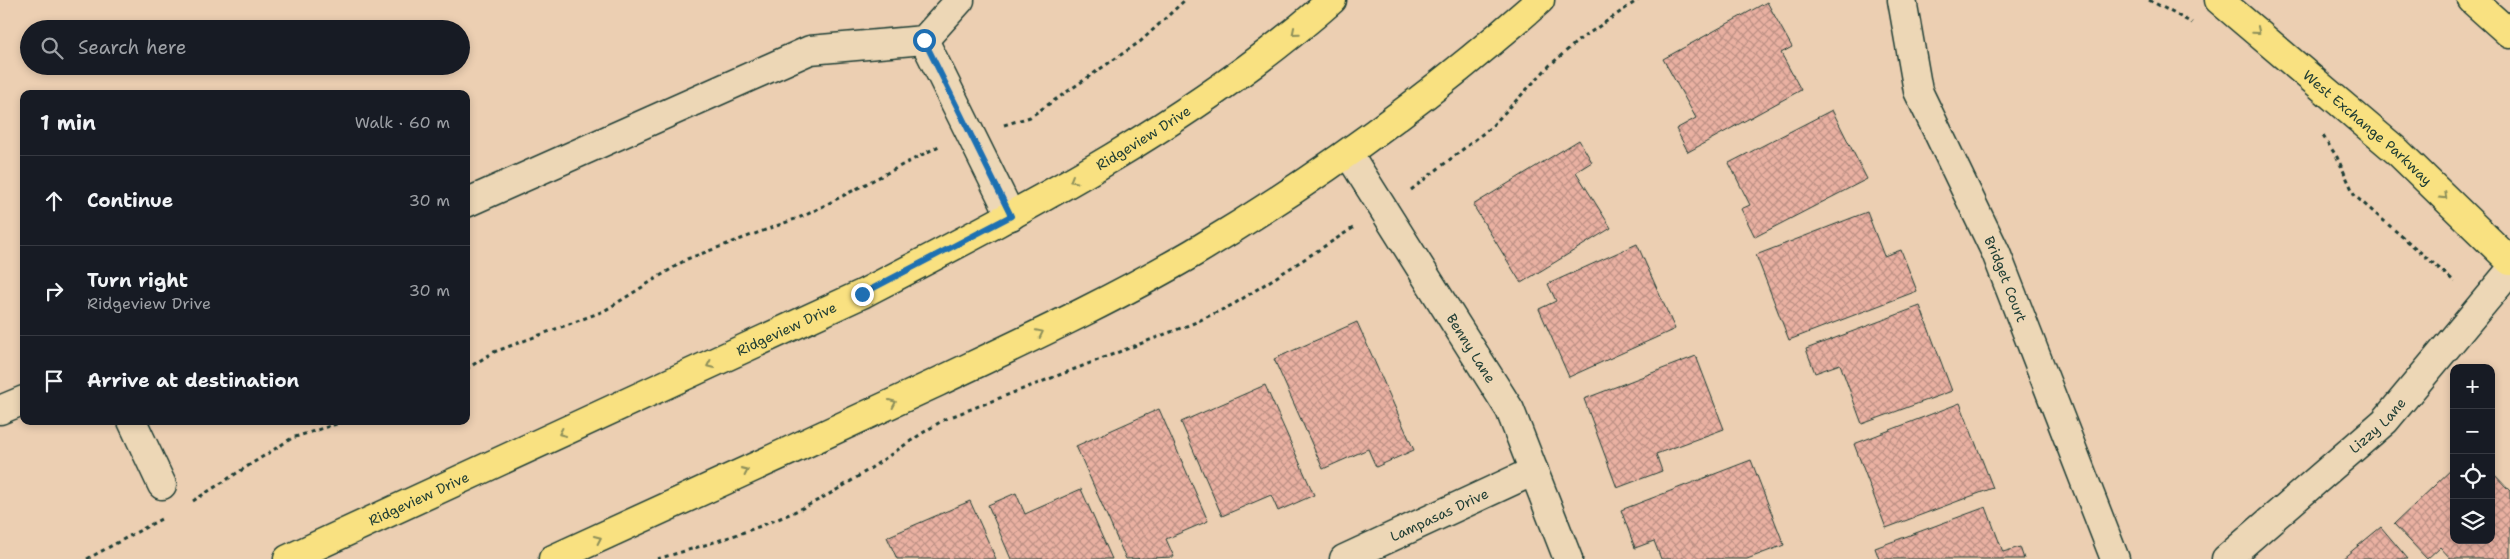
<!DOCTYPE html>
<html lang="en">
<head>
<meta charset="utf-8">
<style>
	body { margin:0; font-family:"Shantell Sans",sans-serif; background:#242831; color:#f1f3f6 }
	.controls { position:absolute; right:15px; bottom:15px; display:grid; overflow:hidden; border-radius:10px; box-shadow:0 2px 8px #0003 }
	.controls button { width:45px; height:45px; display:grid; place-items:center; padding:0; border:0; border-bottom:1px solid #363941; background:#171b24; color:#f1f3f6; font:25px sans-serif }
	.stop { position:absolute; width:15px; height:15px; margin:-11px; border:4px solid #1f6fb2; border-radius:50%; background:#fff }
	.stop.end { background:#1f6fb2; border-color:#fff; box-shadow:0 1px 5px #0008 }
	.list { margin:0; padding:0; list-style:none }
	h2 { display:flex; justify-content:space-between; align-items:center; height:65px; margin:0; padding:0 20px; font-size:21px }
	h2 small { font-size:16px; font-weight:400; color:#9ea1a6 }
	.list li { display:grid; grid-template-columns:32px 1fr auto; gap:15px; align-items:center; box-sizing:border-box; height:90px; padding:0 20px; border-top:1px solid #363941 }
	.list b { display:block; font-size:19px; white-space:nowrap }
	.list p { margin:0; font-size:16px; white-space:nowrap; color:#9ea1a6 }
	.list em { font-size:16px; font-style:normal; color:#9ea1a6 }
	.icon { flex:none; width:28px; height:28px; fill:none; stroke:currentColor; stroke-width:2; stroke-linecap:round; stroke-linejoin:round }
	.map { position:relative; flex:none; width:2510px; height:559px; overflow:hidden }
	.search { position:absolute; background:#171b24; box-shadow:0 2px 8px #0003; left:20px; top:20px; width:450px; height:55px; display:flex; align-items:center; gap:12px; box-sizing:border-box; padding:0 18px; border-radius:28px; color:#9ea1a6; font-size:19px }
	.panel { position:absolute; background:#171b24; box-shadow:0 2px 8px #0003; left:20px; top:90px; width:450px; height:335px; border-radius:10px }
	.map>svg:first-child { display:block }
</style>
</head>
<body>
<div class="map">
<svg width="2510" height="559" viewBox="0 0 2510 559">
	<defs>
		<pattern id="building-cross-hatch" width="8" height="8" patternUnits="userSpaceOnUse" patternTransform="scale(1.25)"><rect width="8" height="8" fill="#eab1a2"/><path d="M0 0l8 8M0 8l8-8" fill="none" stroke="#bd9185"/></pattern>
	</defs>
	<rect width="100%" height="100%" fill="#eccfb2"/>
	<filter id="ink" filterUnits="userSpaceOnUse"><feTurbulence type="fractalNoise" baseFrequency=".02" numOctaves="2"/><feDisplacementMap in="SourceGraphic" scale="10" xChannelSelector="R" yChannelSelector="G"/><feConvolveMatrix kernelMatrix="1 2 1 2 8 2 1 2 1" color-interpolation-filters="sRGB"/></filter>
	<g filter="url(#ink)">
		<g fill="url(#building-cross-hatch)" stroke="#1f3d34">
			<path d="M 1767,2 L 1792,47 L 1781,53 L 1801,90 L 1688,152 L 1676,129 L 1696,118 L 1663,59 Z"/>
			<path d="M 1832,110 L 1867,179 L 1755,237 L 1741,209 L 1750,205 L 1729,163 Z"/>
			<path d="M 1579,140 L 1592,162 L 1576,172 L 1611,228 L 1521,283 L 1473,205 Z"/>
			<path d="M 1867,212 L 1884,256 L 1901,250 L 1917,291 L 1789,340 L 1756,255 Z"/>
			<path d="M 1637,244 L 1675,329 L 1569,377 L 1539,309 L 1556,301 L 1548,284 Z"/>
			<path d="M 1920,306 L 1952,391 L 1862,424 L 1840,364 L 1815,373 L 1806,349 Z"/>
			<path d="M 1357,322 L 1414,450 L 1376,467 L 1368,449 L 1323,469 L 1274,359 Z"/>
			<path d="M 1696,356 L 1724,429 L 1656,454 L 1662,471 L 1617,488 L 1584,399 Z"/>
			<path d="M 1265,385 L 1314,495 L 1278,511 L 1271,495 L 1222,516 L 1181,422 Z"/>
			<path d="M 1960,403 L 1993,488 L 1886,528 L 1854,444 Z"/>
			<path d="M 1159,409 L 1208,521 L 1166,539 L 1174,557 L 1126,559 L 1076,446 Z"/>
			<path d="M 1751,460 L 1784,545 L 1747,559 L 1661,559 L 1654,541 L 1635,548 L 1621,510 Z"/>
			<path d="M 2454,467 L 2454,540 L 2491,540 L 2491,471 L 2510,491 L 2510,559 L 2451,559 L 2440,547 L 2427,559 L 2394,524 Z"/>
			<path d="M 1081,489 L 1112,559 L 1011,559 L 988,505 L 1016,493 L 1025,514 Z"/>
			<path d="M 970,501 L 996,559 L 897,559 L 887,537 Z"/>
			<path d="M 1986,507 L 2003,552 L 2020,547 L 2024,559 L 1879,559 L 1875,548 Z"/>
			<path d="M 2381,527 L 2408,559 L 2342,559 Z"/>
		</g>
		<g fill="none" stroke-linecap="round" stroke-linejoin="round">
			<g stroke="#1f3d34" stroke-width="31">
				<g id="minor">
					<path id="s1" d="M 1902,0 L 1918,91 L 1996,253 L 2115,559"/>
					<path d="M 924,40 L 1011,216"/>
					<path id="s2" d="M 1348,153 L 1510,410 L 1568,559"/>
					<path d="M 466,203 L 810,50 L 924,40 L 960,0"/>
					<path d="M 0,410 L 24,400"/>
					<path d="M 132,421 L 162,485"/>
					<path id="s3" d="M 1344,559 L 1534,471"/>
					<path id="s4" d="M 2226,559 L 2385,421 L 2510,271"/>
				</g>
			</g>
			<g stroke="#1f3d34" stroke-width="31">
				<g id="major">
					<path id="s5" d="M 2219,0 L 2398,152 L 2510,261"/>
					<path d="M 2472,0 L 2510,34"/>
					<path id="s6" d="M 288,559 L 862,294 C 1025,209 1193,123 1332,0"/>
					<path d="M 553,559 C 682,500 810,442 938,382 C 1024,341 1111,301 1193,253 C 1316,180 1433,95 1540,0"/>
				</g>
			</g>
			<g stroke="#1f3d34" stroke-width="3" stroke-dasharray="4 4" stroke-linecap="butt">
				<path d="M 2149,0 L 2192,23"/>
				<path d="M 1004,125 L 1030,117 L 1141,41 L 1185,0"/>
				<path d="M 2323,136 L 2337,157 L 2355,196 L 2455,282"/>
				<path d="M 1411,190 L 1490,128 L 1550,65 L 1579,40 L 1638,0"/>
				<path d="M 466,369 L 494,352 L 604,311 L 687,259 L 806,215 L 939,146"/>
				<path d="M 953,416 L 1194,323 L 1234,304 L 1353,228"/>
				<path d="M 193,501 L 292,438 L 346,421"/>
				<path d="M 87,559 L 161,519"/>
				<path d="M 657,559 C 720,541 781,523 838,489 C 875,467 909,440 947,418"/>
			</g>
			<use href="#minor" stroke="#edd7b6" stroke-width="28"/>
			<use href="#major" stroke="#f9e181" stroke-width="28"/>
		</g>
		<defs><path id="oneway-chevron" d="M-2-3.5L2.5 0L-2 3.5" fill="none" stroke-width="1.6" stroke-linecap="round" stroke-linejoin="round" transform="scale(1.25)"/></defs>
		<g stroke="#8c8f5a">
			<use href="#oneway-chevron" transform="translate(2257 31) rotate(40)"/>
			<use href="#oneway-chevron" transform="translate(1295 32) rotate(140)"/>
			<use href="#oneway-chevron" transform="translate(1073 180) rotate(150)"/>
			<use href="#oneway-chevron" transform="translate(2444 196) rotate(44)"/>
			<use href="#oneway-chevron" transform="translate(1040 333) rotate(-26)"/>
			<use href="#oneway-chevron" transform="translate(710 365) rotate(155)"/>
			<use href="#oneway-chevron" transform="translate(893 403) rotate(-25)"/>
			<use href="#oneway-chevron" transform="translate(562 433) rotate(155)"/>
			<use href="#oneway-chevron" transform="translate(745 471) rotate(-25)"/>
			<use href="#oneway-chevron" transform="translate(598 539) rotate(-25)"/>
		</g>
	</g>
	<g fill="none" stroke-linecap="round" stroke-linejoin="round" filter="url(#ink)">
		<path stroke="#1f6fb2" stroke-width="6" d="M 862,294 L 1011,216 L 924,40"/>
	</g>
	<g text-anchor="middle" stroke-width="4" stroke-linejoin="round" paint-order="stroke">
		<g font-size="14" fill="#1f3d34" stroke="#edd7b6">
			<text dy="5" stroke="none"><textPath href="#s5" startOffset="196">West Exchange Parkway</textPath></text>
			<text dy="5" stroke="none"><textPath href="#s6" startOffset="954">Ridgeview Drive</textPath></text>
			<text dy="5" stroke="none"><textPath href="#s1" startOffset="300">Bridget Court</textPath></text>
			<text dy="5" stroke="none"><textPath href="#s6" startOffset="549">Ridgeview Drive</textPath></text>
			<text dy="5" stroke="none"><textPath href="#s2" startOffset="231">Benny Lane</textPath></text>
			<text dy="5" stroke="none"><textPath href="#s4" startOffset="202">Lizzy Lane</textPath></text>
			<text dy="5" stroke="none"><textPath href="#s6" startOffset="144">Ridgeview Drive</textPath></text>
			<text dy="5" stroke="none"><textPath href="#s3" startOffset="105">Lampasas Drive</textPath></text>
		</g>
	</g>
</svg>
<div class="controls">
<button>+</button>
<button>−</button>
<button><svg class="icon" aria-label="locate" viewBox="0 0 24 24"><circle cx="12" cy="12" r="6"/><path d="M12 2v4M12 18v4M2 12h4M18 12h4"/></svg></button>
<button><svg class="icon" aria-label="layers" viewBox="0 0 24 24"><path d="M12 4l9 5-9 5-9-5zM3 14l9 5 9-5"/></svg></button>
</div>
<div class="stop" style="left:924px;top:40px"></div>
<div class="stop end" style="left:862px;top:294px"></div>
<div class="search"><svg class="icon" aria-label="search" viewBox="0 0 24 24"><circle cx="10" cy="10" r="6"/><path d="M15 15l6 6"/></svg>Search here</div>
<section class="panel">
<h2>1 min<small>Walk · 60 m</small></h2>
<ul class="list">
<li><svg class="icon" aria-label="ahead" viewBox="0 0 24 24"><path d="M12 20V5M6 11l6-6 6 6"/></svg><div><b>Continue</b></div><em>30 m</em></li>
<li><svg class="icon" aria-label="right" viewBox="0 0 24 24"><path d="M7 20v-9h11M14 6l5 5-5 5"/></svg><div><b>Turn right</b><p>Ridgeview Drive</p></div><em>30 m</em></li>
<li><svg class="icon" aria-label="arrive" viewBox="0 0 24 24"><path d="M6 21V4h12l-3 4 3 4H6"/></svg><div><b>Arrive at destination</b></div></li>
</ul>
</section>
</div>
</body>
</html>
